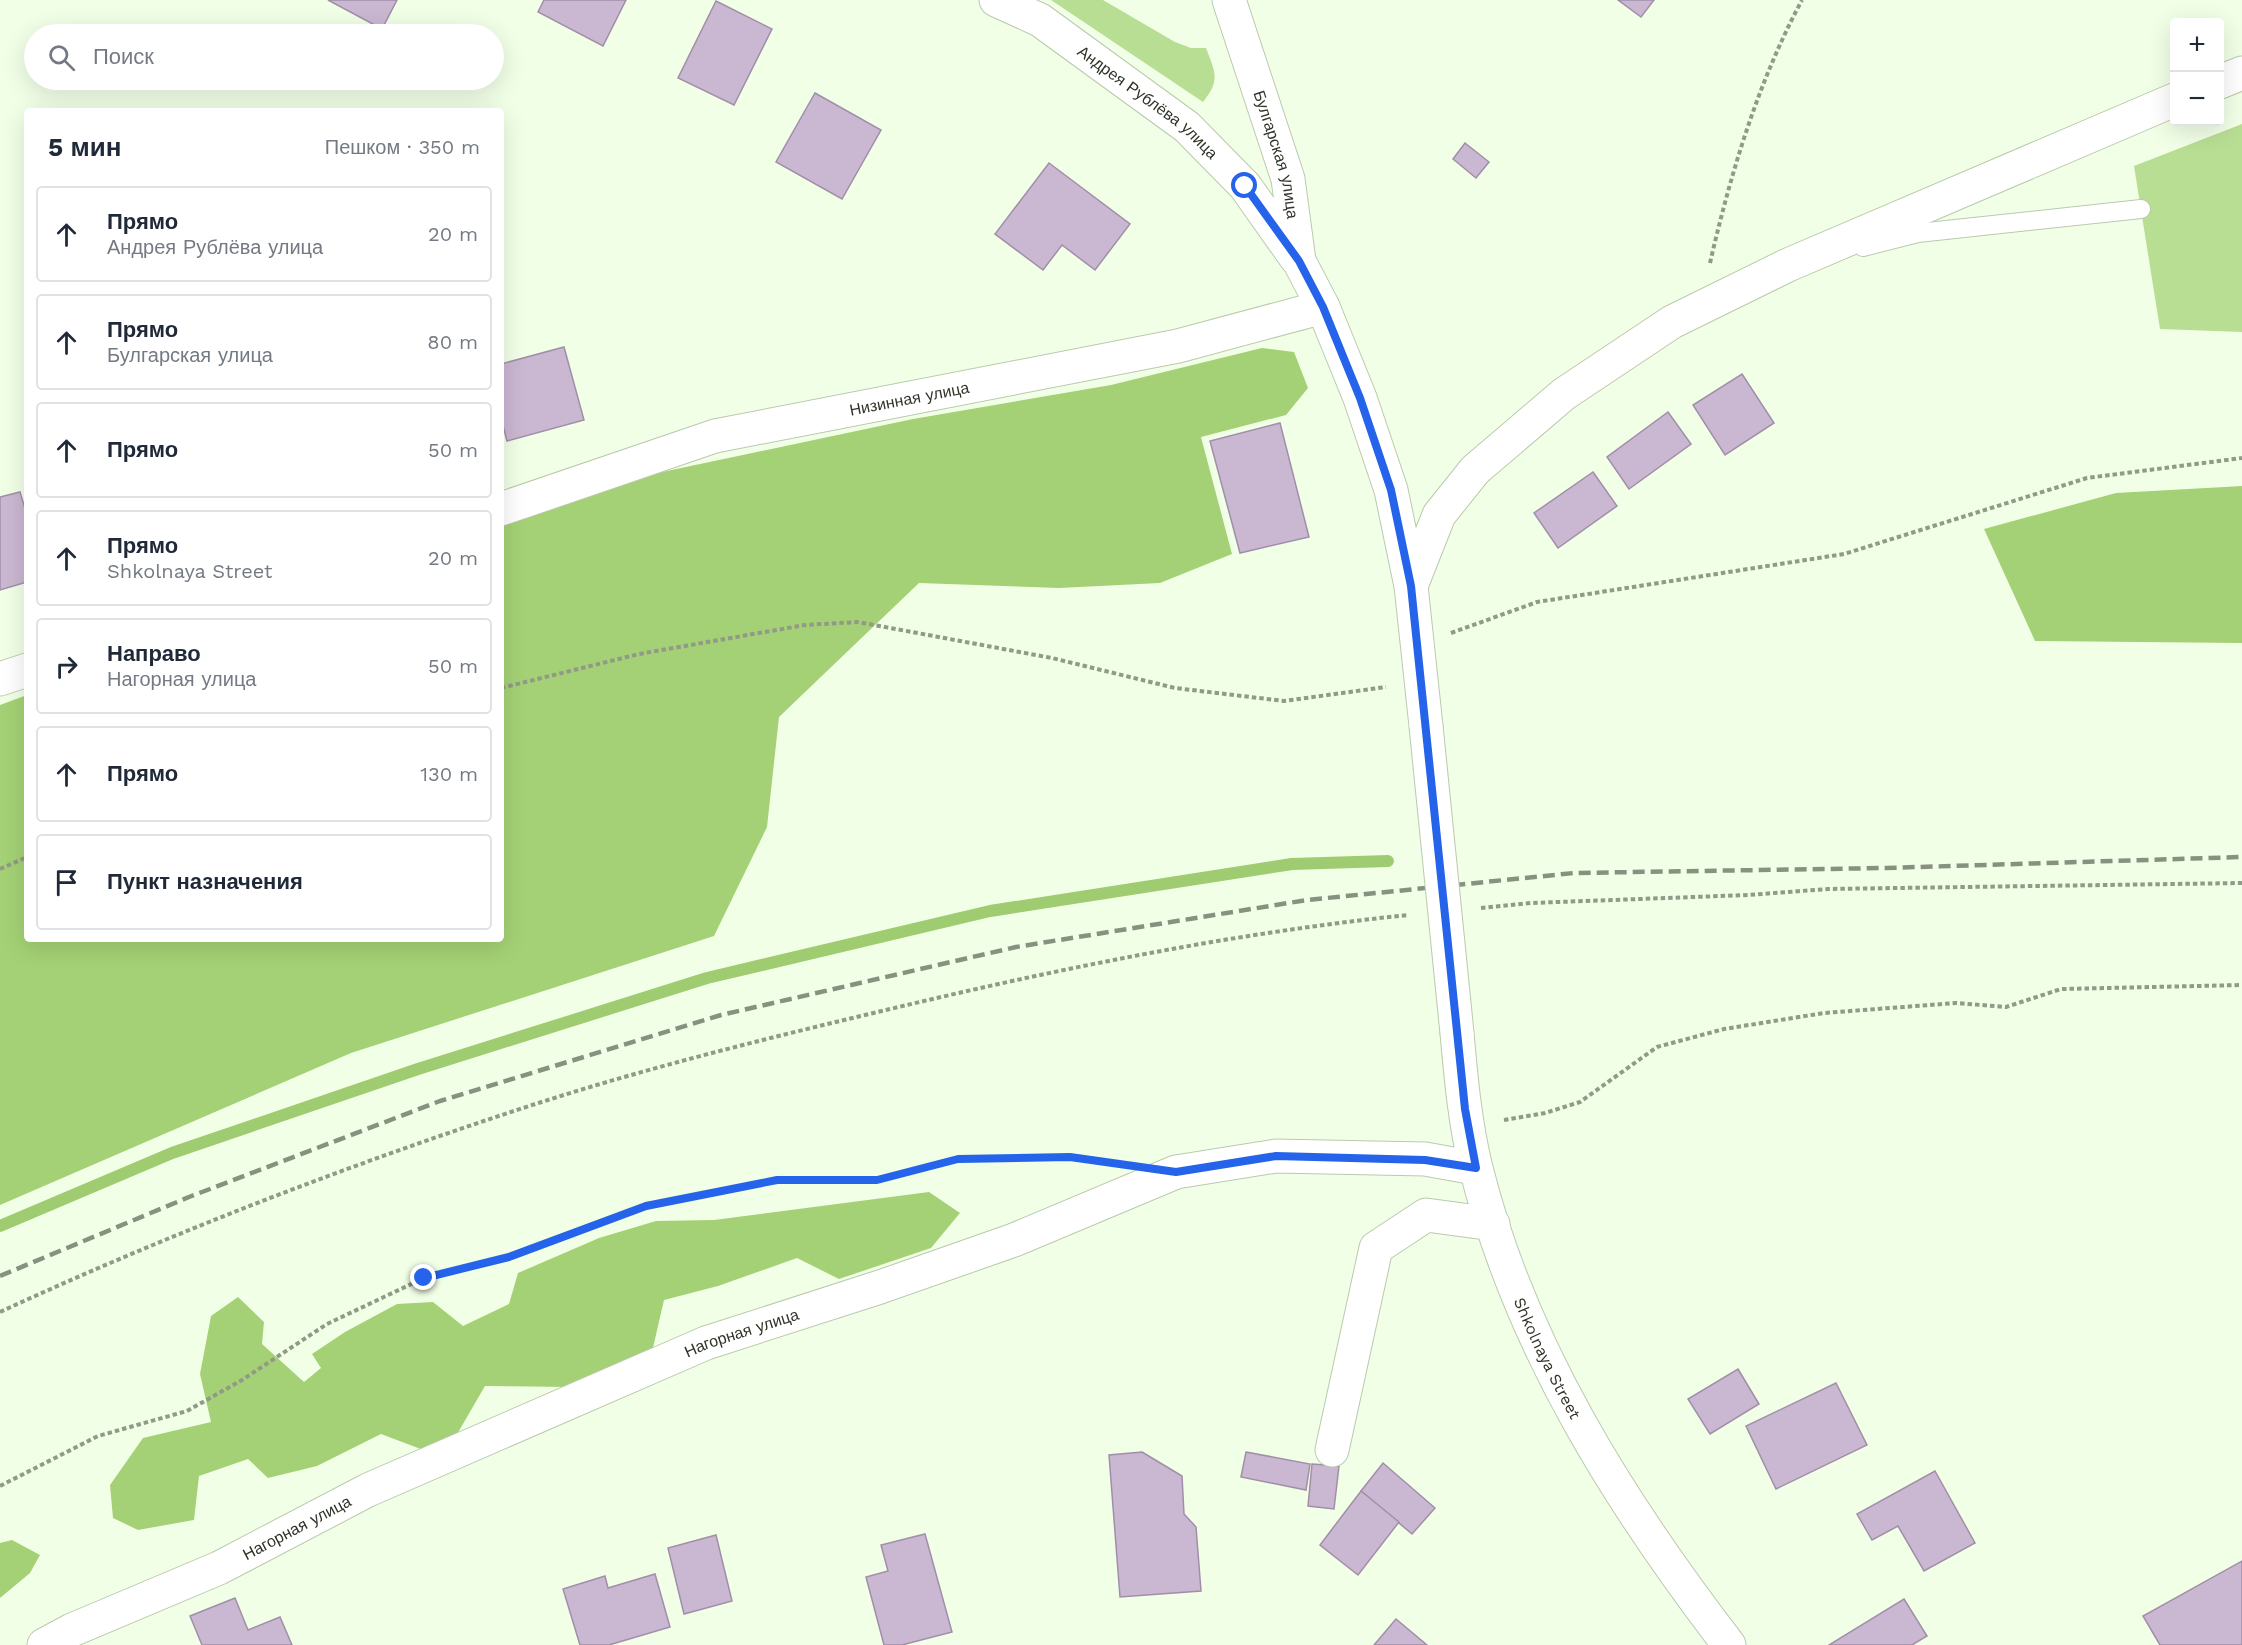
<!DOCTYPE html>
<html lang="ru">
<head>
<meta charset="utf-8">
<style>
	body { margin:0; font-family:"Work Sans",sans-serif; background:#f2f2f3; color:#1f2937 }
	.controls { position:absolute; right:18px; top:18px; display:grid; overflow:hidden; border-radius:6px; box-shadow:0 6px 24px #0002 }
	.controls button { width:54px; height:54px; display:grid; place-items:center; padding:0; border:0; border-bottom:2px solid #e0e1e3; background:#fff; color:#1f2937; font:30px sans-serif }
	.stop { position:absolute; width:18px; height:18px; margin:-14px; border:4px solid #2563eb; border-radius:50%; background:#fff }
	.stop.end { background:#2563eb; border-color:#fff; box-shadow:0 2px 6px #0008 }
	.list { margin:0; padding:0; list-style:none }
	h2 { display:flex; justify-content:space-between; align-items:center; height:78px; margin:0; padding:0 24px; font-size:26px }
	h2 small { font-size:20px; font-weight:400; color:#747a83 }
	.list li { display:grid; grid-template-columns:39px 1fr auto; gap:18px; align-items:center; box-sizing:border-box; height:96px; margin:0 12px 12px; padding:0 12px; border:2px solid #e0e1e3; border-radius:6px }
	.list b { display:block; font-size:22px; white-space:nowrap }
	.list p { margin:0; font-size:20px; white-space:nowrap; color:#747a83 }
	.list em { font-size:20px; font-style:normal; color:#747a83 }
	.icon { flex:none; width:33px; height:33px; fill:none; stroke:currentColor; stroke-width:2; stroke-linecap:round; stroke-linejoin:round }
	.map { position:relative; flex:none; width:2242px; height:1645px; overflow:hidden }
	.search { position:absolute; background:#fff; box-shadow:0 6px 24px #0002; left:24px; top:24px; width:480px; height:66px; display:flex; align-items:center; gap:15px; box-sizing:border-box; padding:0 21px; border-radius:33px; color:#747a83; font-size:22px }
	.panel { position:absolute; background:#fff; box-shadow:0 6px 24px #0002; left:24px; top:108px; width:480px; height:834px; border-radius:6px }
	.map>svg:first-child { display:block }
</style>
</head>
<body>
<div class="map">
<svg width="2242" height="1645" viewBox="0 0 2242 1645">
	<rect width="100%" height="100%" fill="#f2ffe7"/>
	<g fill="#b8de93">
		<path d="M 1051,0 L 1103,0 L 1175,42 L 1191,48 L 1206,48 C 1215,72 1221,80 1203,102 Z"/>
		<path d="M 2242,124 L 2242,332 L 2160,329 L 2134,166 Z"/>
	</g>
	<g fill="#a4d175">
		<path d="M 1262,348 L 1294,352 L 1308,388 L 1286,415 L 1201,437 L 1232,554 L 1160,583 L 1059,588 L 919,583 L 779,717 L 767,827 L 714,936 L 351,1053 L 0,1205 L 0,705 L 27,695 L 27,939 L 501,939 L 501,522 L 610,483 L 913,419 L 1111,385 Z"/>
		<path d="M 2242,486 L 2242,643 L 2035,641 L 1984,529 L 2116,493 Z"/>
		<path d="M 929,1192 L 960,1213 L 931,1248 L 839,1279 L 797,1258 L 718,1286 L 664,1300 L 652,1352 L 573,1387 L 485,1386 L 456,1436 L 426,1451 L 381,1434 L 317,1466 L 268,1478 L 248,1459 L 199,1476 L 194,1520 L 138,1530 L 113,1518 L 110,1485 L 143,1438 L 211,1422 L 200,1374 L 211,1316 L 238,1297 L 264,1322 L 262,1344 L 304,1382 L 321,1368 L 312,1354 L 345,1332 L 397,1304 L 433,1302 L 463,1326 L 509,1304 L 518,1273 L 599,1238 L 656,1221 L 714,1220 Z"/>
		<path d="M 12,1540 L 40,1555 L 30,1573 L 0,1598 L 0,1543 Z"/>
	</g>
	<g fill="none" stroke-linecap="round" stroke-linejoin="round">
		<path stroke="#9fcc70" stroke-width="12" d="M 0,1226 L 172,1153 L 418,1069 L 707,978 L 990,911 L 1292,864 L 1388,861"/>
	</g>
	<g fill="#cab7d1" stroke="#a18fa9" stroke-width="1.5">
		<path d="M 328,0 L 397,0 L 382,29 Z"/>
		<path d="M 544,0 L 626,0 L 603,46 L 538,12 Z"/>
		<path d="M 1618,0 L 1654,0 L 1641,17 Z"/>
		<path d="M 716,1 L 772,29 L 734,105 L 678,78 Z"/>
		<path d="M 815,93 L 881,130 L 842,199 L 776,162 Z"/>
		<path d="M 1465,143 L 1489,162 L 1476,178 L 1453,159 Z"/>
		<path d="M 1049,163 L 1130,224 L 1095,270 L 1062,245 L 1043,270 L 995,234 Z"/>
		<path d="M 564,347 L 584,420 L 507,441 L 501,418 L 501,364 Z"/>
		<path d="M 1742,374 L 1774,423 L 1725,455 L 1693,405 Z"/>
		<path d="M 1668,412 L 1691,444 L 1629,489 L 1607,457 Z"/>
		<path d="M 1280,423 L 1309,537 L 1240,553 L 1210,441 Z"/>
		<path d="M 1593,472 L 1617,506 L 1558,548 L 1534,513 Z"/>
		<path d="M 20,492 L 27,515 L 27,582 L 0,590 L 0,497 Z"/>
		<path d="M 1738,1369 L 1759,1404 L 1710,1434 L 1688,1399 Z"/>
		<path d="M 1836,1383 L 1867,1445 L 1776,1489 L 1746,1426 Z"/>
		<path d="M 1142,1452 L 1182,1476 L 1184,1514 L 1196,1527 L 1201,1591 L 1120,1597 L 1109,1455 Z"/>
		<path d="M 1246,1452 L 1310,1464 L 1306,1490 L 1241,1477 Z"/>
		<path d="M 1383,1463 L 1435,1508 L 1412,1534 L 1361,1491 Z"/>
		<path d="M 1312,1464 L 1339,1466 L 1334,1509 L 1308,1506 Z"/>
		<path d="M 1935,1471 L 1975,1543 L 1924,1571 L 1898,1526 L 1872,1540 L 1857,1514 Z"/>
		<path d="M 1361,1491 L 1399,1522 L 1358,1575 L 1320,1545 Z"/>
		<path d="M 925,1534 L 952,1632 L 902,1645 L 884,1645 L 866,1577 L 888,1571 L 881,1545 Z"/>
		<path d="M 716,1535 L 732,1601 L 684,1614 L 668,1548 Z"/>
		<path d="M 2242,1561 L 2242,1645 L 2160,1645 L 2143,1616 Z"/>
		<path d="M 655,1574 L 670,1627 L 609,1645 L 580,1645 L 563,1589 L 605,1576 L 608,1588 Z"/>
		<path d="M 235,1598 L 248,1630 L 280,1617 L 292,1645 L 202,1645 L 190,1616 Z"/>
		<path d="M 1904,1599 L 1927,1636 L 1912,1645 L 1829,1645 Z"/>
		<path d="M 1396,1619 L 1427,1645 L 1374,1645 Z"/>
	</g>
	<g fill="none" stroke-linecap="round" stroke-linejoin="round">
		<g stroke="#bacaad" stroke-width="20">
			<path id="lane" d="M 1863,247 L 1918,233 L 2141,209"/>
		</g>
		<g stroke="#bacaad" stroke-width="35">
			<g id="street">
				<path d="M 2220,82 L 2242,73"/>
				<path id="s1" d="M 501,509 L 715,436 L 1178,346 L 1323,307"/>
				<path d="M 1411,586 L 1439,515 L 1475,470 L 1564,394 L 1672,322 L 1788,265 L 2174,100"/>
				<path d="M 0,679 L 27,670"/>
				<path d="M 1332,1450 L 1376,1248 L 1426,1215 L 1493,1224"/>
				<path id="s2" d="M 44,1645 L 72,1630 L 219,1568 L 368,1490 L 706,1343 L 880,1287 L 1014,1240 L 1176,1172 L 1276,1156 L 1425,1159 L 1475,1168"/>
			</g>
		</g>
		<g stroke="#bacaad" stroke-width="35">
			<g id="secondary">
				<path id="s3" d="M 996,0 L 1040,20 L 1187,127 L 1245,186 L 1296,258"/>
				<path id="s4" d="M 1229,0 L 1288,179 L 1299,261 L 1323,307 L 1360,398 L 1391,490 L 1411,586 L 1426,726"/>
				<path id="s5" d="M 1457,1033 C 1461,1078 1465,1124 1476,1168 C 1520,1345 1619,1502 1729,1645"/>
			</g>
		</g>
		<g stroke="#919a88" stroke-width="4" stroke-dasharray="4.5 3" stroke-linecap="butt">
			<path d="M 1710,263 C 1731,172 1758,82 1802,0"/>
			<path d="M 1451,633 L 1537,602 L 1844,554 L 2087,478 L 2242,458"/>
			<path d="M 501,688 L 639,654 L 805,625 L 858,622 L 1052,658 L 1175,688 L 1284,701 L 1386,687"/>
			<path d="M 0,869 L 27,857"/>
			<path d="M 1481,908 L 1531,903 L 1748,895 L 1828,889 L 2242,883"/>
			<path d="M 1504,1120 L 1545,1113 L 1580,1102 L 1657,1047 L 1724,1029 L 1824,1013 L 1956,1003 L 2006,1007 L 2061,989 L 2242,985"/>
			<path d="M 0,1312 C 169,1234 346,1166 523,1108 C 642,1069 764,1039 886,1010 C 1057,969 1233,933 1408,915"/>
			<path d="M 0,1486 L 98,1436 L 187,1411 L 242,1380 L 327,1324 L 424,1278 L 509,1257 L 646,1206 L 777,1180 L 877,1180 L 958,1159 L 1070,1157 L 1101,1161"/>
		</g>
		<use href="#lane" stroke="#fff" stroke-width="18"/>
		<use href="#street" stroke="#fff" stroke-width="33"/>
		<use href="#secondary" stroke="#fff" stroke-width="33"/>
		<path stroke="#88917f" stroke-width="4.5" stroke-dasharray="12 6" stroke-linecap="butt" d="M 0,1276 L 189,1197 L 440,1101 L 721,1015 L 1016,947 L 1307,900 L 1574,873 L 1886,868 L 2242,857"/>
		<g stroke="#bacaad" stroke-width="35" stroke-linecap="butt">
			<path id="secondary-bridge" d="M 1426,726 L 1457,1033"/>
		</g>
		<use href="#secondary-bridge" stroke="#fff" stroke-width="33"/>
	</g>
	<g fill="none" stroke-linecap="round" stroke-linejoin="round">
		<path stroke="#2563eb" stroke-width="8" d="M 424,1278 L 509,1257 L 646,1206 L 777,1180 L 877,1180 L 958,1159 L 1070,1157 L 1176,1172 L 1276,1156 L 1425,1160 L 1476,1168 L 1465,1109 L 1411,586 L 1391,490 L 1360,398 L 1323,307 L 1299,261 L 1245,186"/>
	</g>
	<g text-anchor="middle" stroke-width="4.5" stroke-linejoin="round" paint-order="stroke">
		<g font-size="16" fill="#2e3428" stroke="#fff">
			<text dy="6" stroke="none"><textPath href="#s3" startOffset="184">Андрея Рублёва улица</textPath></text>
			<text dy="6" stroke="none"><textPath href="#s4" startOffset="162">Булгарская улица</textPath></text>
			<text dy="6" stroke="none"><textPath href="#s1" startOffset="424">Низинная улица</textPath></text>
			<text dy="6" stroke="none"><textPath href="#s2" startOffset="765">Нагорная улица</textPath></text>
			<text dy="6" stroke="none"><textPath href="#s5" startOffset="340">Shkolnaya Street</textPath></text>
			<text dy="6" stroke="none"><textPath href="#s2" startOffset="279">Нагорная улица</textPath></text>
		</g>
	</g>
</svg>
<div class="controls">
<button>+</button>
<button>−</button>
</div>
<div class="stop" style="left:1245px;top:186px"></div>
<div class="stop end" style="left:424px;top:1278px"></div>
<div class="search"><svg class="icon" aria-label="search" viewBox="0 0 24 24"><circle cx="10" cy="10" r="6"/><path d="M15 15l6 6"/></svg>Поиск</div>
<section class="panel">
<h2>5 мин<small>Пешком · 350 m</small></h2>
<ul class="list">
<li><svg class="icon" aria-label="ahead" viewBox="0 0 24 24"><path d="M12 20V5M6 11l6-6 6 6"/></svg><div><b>Прямо</b><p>Андрея Рублёва улица</p></div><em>20 m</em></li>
<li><svg class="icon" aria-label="ahead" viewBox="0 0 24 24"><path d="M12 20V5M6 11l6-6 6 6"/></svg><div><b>Прямо</b><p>Булгарская улица</p></div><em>80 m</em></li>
<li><svg class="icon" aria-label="ahead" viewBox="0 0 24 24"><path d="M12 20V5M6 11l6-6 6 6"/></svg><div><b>Прямо</b></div><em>50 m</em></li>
<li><svg class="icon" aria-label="ahead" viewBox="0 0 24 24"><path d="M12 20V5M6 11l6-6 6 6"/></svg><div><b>Прямо</b><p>Shkolnaya Street</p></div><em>20 m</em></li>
<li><svg class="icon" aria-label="right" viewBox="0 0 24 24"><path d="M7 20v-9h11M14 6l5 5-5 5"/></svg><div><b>Направо</b><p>Нагорная улица</p></div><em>50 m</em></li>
<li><svg class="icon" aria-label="ahead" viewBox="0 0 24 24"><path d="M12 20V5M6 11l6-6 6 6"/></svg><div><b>Прямо</b></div><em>130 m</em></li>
<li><svg class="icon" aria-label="arrive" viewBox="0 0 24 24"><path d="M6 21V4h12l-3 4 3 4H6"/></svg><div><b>Пункт назначения</b></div></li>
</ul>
</section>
</div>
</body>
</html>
